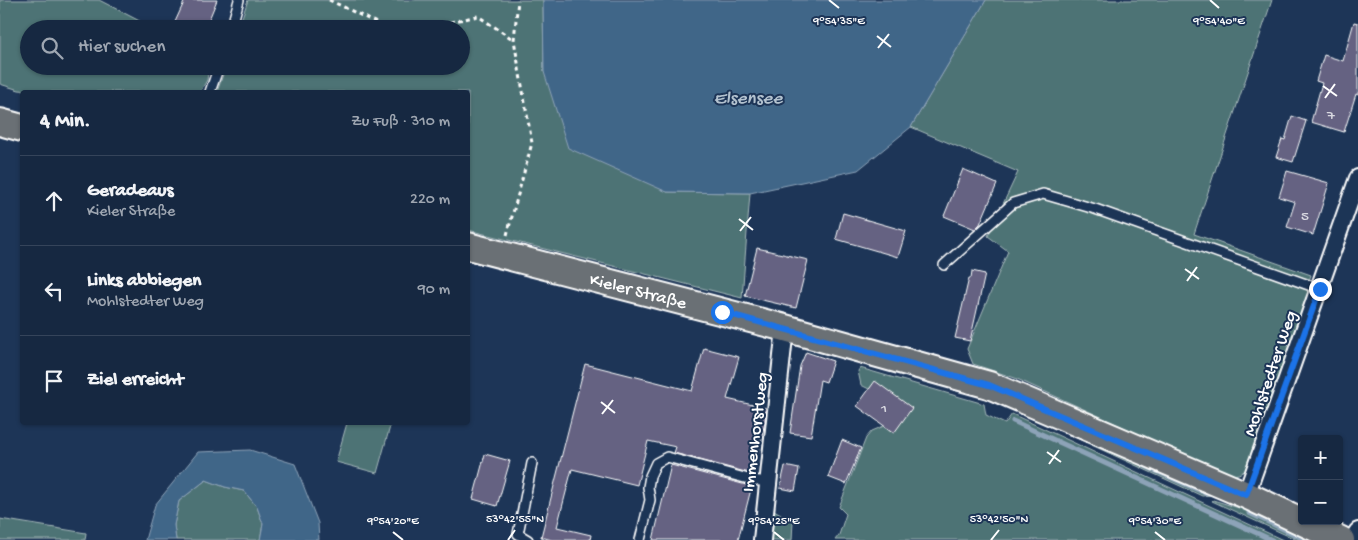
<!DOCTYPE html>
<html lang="de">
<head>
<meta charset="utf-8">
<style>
	body { margin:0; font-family:"Gochi Hand",sans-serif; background:#1f3048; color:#f1f3f6 }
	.controls { position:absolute; right:15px; bottom:15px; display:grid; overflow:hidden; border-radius:5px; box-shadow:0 1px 4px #0004 }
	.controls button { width:45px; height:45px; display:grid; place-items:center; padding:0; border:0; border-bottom:1px solid #35445a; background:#162841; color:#f1f3f6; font:25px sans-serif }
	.stop { position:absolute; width:15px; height:15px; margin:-11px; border:4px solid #1a73e8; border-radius:50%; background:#fff }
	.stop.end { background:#1a73e8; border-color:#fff; box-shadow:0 1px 5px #0008 }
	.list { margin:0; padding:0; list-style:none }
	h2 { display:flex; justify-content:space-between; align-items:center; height:65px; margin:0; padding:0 20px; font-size:21px }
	h2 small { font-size:16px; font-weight:400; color:#9ea6b1 }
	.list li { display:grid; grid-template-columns:32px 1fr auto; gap:15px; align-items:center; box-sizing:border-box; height:90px; padding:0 20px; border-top:1px solid #35445a }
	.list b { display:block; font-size:19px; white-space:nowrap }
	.list p { margin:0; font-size:16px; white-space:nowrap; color:#9ea6b1 }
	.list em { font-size:16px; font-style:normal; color:#9ea6b1 }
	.icon { flex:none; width:28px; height:28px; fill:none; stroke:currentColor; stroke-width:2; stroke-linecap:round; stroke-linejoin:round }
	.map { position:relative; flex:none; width:1358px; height:540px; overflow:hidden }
	.search { position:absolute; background:#162841; box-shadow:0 1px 4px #0004; left:20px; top:20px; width:450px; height:55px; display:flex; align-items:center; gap:12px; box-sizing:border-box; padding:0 18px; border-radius:28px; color:#9ea6b1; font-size:19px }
	.panel { position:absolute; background:#162841; box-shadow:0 1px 4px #0004; left:20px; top:90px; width:450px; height:335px; border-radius:5px }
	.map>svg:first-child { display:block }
</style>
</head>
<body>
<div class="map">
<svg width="1358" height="540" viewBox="0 0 1358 540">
	<rect width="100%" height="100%" fill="#1d3557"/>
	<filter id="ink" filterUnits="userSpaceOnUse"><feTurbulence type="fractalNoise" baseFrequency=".02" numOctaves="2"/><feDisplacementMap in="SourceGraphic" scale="10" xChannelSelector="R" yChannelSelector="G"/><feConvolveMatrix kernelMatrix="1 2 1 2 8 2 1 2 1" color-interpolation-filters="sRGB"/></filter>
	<g filter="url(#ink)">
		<g fill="#4e7375" stroke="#a6b9ba">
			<path d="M 0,0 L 99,0 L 155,29 L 29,29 L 29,66 L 209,66 L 207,80 L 200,92 L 42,92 L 19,90 L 0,84 Z"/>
			<path d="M 248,0 L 543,0 L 544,72 L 667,192 L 750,193 L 742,298 L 468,230 L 468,92 L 217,92 L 226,66 L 461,66 L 461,29 L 238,29 Z"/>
			<path d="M 986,0 L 1272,0 L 1194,234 L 1311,275 L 1306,289 L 1310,296 L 1248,468 C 1241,474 1236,476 1227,474 L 1015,378 L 973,364 L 967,349 L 1008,251 L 988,236 L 1018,172 L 911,127 Z"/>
			<path d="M 860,368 L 984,404 L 986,415 L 1005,424 L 1012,414 L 1283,540 L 835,540 L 839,535 L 846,514 L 839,507 L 866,438 L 872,431 L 884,426 L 894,433 L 869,389 L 861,385 L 858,371 Z"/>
			<path d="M 994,400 L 1212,495 L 1202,496 Z"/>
			<path d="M 347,423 L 391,423 L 377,473 L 336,462 Z"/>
			<path d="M 206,480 L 225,487 L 244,491 L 257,507 L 263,524 L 260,540 L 176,540 L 174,525 L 179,501 Z"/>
			<path d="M 1213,500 L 1239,508 L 1243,506 L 1320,540 L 1297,540 L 1212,501 Z"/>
			<path d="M 774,510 L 793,521 L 792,540 L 770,540 Z"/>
			<path d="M 0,519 L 86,533 L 85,540 L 0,540 Z"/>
		</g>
		<g fill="#416688" stroke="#8da3b8">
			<path d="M 543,0 L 986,0 L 911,127 L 858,170 L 750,193 L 667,192 L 568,148 L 544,72 Z"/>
			<path d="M 250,450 L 295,464 L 318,523 L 319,540 L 260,540 L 263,524 L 257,507 L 244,491 L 225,487 L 206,480 L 179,501 L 174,525 L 176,540 L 145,540 L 155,505 L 198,452 Z"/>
		</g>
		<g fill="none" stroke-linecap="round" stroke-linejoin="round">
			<g stroke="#8da3b8" stroke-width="5">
				<path d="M 1013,421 L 1272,540"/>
				<path d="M 1145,466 L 1205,493"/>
				<path d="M 1249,513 L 1306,540"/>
			</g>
		</g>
		<g fill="#656282" stroke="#fff">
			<path d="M 185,0 L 217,0 L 205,29 L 191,29 L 175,22 Z"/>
			<path d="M 1354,22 L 1358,23 L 1358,95 L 1356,94 L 1344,132 L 1311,122 L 1322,83 L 1316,81 L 1324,55 L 1343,61 Z"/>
			<path d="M 1292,116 L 1306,121 L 1293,162 L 1276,157 L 1282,139 L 1285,140 Z"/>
			<path d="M 963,169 L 997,184 L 980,224 L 975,229 L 944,216 Z"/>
			<path d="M 1287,171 L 1329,183 L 1313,235 L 1287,227 L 1295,202 L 1279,197 Z"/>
			<path d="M 843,213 L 906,231 L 898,257 L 836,239 Z"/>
			<path d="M 757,248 L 808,260 L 796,308 L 745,296 Z"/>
			<path d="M 972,271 L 985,274 L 970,341 L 955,338 L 969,278 L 971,278 Z"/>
			<path d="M 704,348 L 739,357 L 727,399 L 766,408 L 765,422 L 753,474 L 674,453 L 676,447 L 648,441 L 637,485 L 572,469 L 557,527 L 591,535 L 590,540 L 552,540 L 541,537 L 585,364 L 692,391 Z"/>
			<path d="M 806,352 L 833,361 L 826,382 L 820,380 L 811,436 L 790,433 L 800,366 Z"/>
			<path d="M 875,381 L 912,408 L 894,433 L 857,406 Z"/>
			<path d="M 842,440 L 861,448 L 846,484 L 828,477 Z"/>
			<path d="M 485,454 L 510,461 L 497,506 L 473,499 Z"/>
			<path d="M 671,465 L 750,486 L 749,489 L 751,489 L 738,540 L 653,540 Z"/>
			<path d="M 785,466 L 799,469 L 795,491 L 780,488 Z"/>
		</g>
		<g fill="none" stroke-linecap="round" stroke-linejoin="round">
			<g stroke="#fff" stroke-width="12">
				<g id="lane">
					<path d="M 231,29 L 239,0"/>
					<path d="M 210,92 L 219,66"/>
					<path d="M 944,265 L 1013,203 L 1043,194 L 1095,209 L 1320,289"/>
					<path d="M 528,540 L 518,534 L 532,463"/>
					<path d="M 640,540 L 650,500 L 648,487 L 650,476 L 656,463 L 667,457 L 752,480 L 768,482"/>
				</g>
			</g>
			<g stroke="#fff" stroke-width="20">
				<g id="street">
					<path d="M 1246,495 L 1358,178"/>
					<path d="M 762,540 L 785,328"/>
					<path d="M 1352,540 L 1358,531"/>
				</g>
			</g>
			<g stroke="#fff" stroke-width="30">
				<g id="primary">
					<path d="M 0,122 L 22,128"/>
					<path id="s1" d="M 468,246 L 785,328 L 989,385 L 1246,495 L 1341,540"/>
				</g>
			</g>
			<g stroke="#fff" stroke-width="3" stroke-dasharray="4 4" stroke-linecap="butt">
				<path d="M 329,0 L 389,29"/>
				<path d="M 419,29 L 478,16 L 514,40"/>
				<path d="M 507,235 L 532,143 L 514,40 L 518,0"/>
			</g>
			<use href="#lane" stroke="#1d3557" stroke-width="9"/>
			<use href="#street" stroke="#1d3557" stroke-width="16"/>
			<use href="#primary" stroke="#6a7074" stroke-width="26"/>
		</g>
	</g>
	<g fill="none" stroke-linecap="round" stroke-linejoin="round" filter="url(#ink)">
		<path stroke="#1a73e8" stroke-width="6" d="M 722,312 L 989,385 L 1246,495 L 1320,289"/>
	</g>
	<path fill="none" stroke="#fff" stroke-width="2" d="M 829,0 L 839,8M 1210,0 L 1219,8M 877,36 L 891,47M 878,48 L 889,34M 1323,86 L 1337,96M 1325,98 L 1335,84M 739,219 L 753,230M 740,231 L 751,217M 1185,269 L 1199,279M 1187,281 L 1197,267M 601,402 L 615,413M 602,414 L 613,400M 1047,452 L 1061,462M 1049,464 L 1059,450M 393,532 L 403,540M 774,532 L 784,540M 1155,532 L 1165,540M 508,540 L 515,530M 991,540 L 999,530"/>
	<g text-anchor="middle" stroke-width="4" stroke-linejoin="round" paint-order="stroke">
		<g font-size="15" fill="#d8d8e0">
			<text x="1331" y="119">7</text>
			<text x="1305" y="220">5</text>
			<text x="884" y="412">1</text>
		</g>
		<g font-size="18" fill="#fff" stroke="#1d3557">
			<text dy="6" stroke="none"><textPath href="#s1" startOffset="176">Kieler Straße</textPath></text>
			<text transform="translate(1269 373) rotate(-71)" y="6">Mohlstedter Weg</text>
			<text transform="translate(754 432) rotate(-83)" y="6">Immenhorstweg</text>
		</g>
		<g font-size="19" font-style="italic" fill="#b3c2cf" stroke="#1d3557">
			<text x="748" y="103">Elsensee</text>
		</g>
	</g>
	<g font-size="12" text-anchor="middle" fill="#fff" stroke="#1d3557" stroke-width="4" stroke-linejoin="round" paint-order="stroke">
		<text x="839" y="24">9°54'35"E</text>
		<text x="1219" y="24">9°54'40"E</text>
		<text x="515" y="522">53°42'55"N</text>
		<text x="999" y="522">53°42'50"N</text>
		<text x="393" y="524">9°54'20"E</text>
		<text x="774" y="524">9°54'25"E</text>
		<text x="1155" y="524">9°54'30"E</text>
	</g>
</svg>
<div class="controls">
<button>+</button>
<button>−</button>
</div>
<div class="stop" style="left:722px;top:312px"></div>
<div class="stop end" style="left:1320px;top:289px"></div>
<div class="search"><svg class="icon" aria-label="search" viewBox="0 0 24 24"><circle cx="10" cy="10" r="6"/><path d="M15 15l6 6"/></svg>Hier suchen</div>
<section class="panel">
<h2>4 Min.<small>Zu Fuß · 310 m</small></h2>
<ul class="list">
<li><svg class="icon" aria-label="ahead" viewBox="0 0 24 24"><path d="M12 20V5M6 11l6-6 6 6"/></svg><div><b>Geradeaus</b><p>Kieler Straße</p></div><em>220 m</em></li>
<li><svg class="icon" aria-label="left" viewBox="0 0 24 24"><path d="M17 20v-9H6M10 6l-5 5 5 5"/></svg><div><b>Links abbiegen</b><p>Mohlstedter Weg</p></div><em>90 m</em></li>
<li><svg class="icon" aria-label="arrive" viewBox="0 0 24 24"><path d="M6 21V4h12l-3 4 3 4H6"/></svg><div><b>Ziel erreicht</b></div></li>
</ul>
</section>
</div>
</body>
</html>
